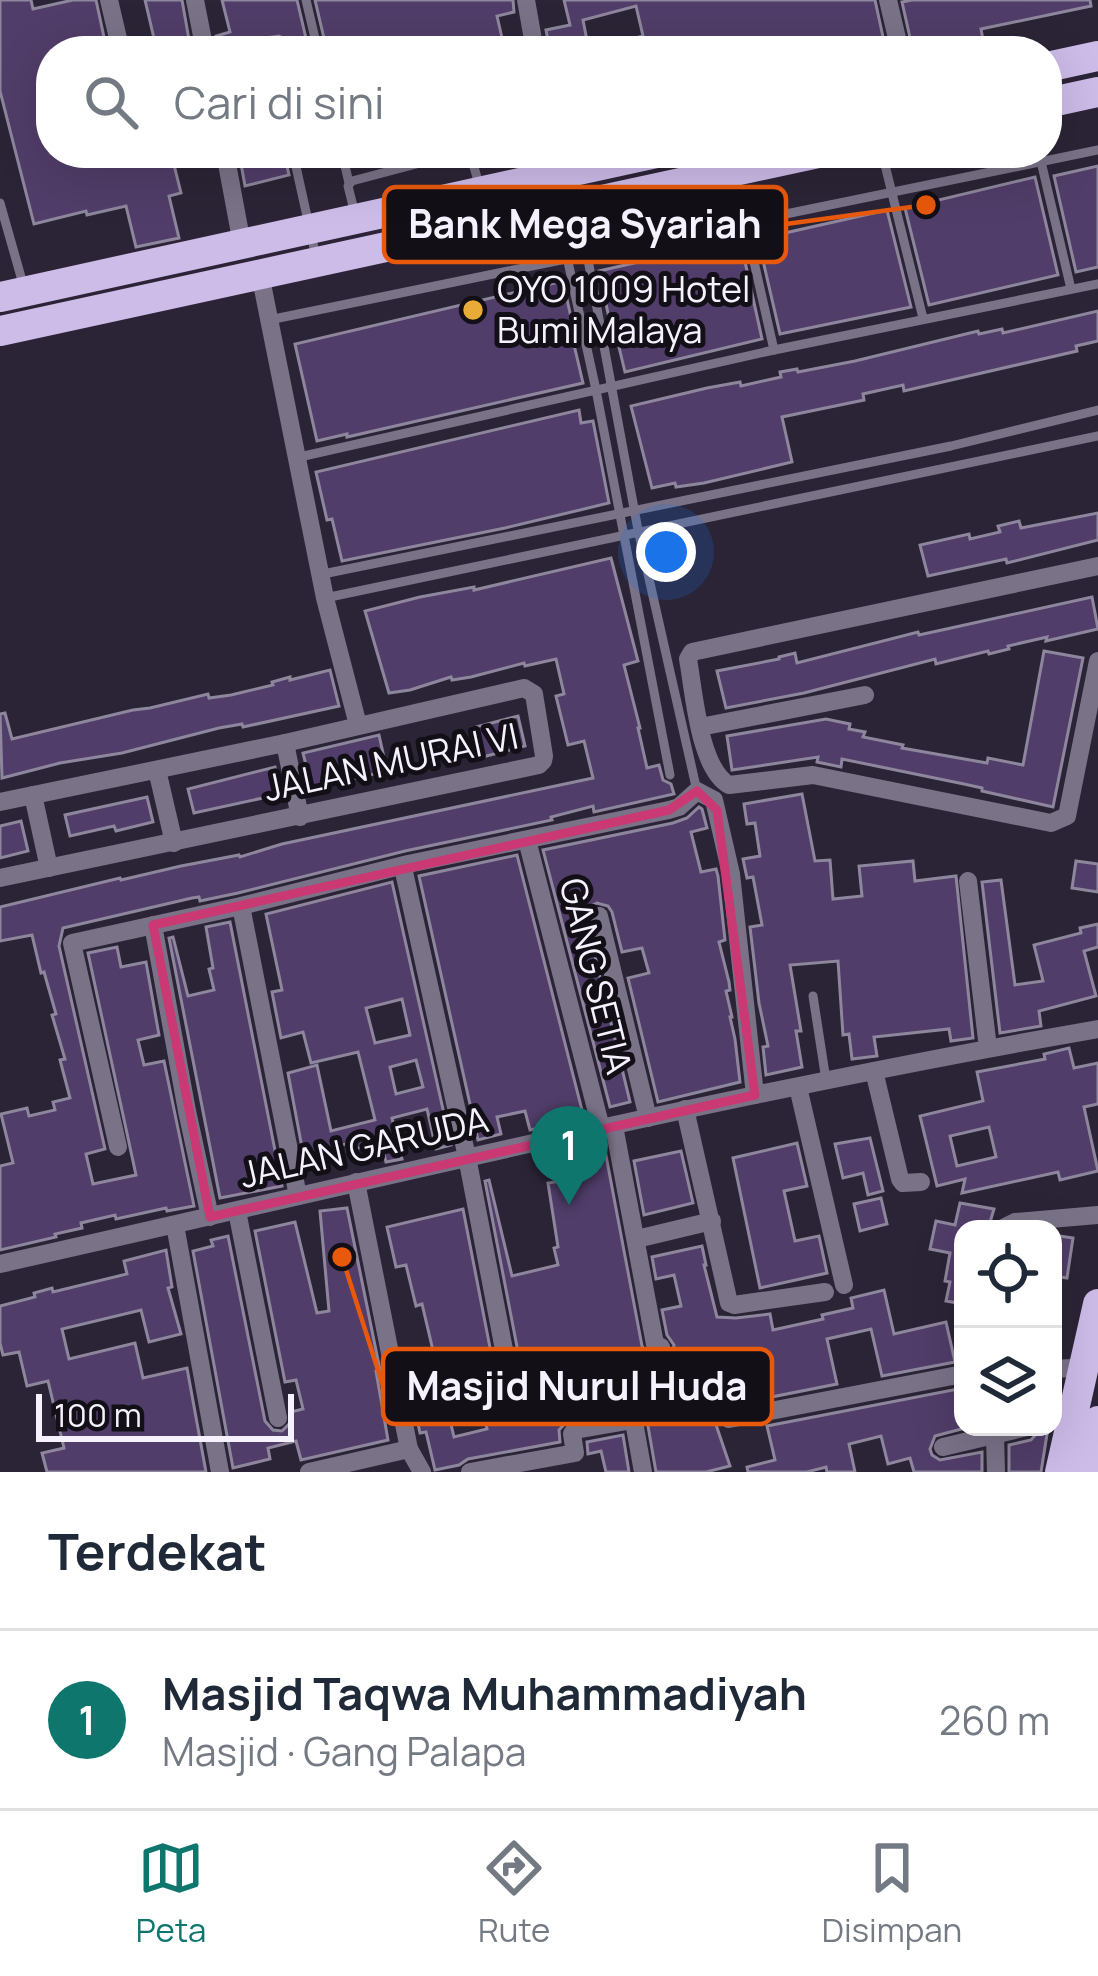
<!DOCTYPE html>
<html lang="id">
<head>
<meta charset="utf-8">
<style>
	body { margin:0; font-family:Manrope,sans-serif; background:#f2f2f3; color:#1f2937 }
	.controls { position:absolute; right:36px; bottom:36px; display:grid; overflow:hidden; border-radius:24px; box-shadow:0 12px 48px #0002 }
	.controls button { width:108px; height:108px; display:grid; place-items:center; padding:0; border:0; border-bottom:3px solid #e0e1e3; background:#fff; color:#1f2937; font:60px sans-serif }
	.scale { position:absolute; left:36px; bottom:30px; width:258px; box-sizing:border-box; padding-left:12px; border:6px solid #f6f1fe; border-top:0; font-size:33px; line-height:42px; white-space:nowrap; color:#f6f1fe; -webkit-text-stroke:9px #120f17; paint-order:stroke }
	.you { position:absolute; left:666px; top:552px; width:42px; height:42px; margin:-30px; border:9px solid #fff; border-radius:50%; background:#1a73e8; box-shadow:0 0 0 18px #1a73e833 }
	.badge { display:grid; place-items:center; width:78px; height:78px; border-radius:50%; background:#0f766e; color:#fff; font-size:39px; font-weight:700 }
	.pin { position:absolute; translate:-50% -99px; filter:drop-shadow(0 3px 6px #0008) }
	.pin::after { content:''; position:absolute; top:63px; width:42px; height:36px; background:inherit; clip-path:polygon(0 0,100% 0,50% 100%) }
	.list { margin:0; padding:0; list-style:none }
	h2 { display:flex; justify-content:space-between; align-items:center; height:156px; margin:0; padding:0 48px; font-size:51px }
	h2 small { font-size:39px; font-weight:400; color:#747a83 }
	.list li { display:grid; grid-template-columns:78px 1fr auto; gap:36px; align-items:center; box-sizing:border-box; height:180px; padding:0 48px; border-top:3px solid #e0e1e3 }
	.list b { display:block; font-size:45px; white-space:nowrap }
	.list p { margin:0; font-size:39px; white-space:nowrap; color:#747a83 }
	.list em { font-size:39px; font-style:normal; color:#747a83 }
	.icon { flex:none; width:66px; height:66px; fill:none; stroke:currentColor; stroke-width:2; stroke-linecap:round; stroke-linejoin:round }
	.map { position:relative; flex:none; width:1098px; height:1472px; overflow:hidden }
	.search { position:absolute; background:#fff; box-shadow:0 12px 48px #0002; left:36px; right:36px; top:36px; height:132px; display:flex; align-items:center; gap:30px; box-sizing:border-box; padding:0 42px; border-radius:48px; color:#747a83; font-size:45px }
	.sheet { height:336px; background:#fff }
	nav { display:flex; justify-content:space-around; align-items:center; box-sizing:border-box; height:168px; border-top:3px solid #e0e1e3; background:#fff; font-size:33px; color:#747a83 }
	nav a { display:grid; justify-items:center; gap:6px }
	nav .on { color:#0f766e }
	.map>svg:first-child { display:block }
</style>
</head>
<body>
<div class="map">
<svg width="1098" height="1472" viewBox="0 0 1098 1472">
	<rect width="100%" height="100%" fill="#2b2436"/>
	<g fill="#503d69" stroke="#8e869c" stroke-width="3" fill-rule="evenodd">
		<path d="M 0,0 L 31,0 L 33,9 L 73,0 L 96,0 L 107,51 L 51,51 L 51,153 L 171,153 L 181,193 L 169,196 L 179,238 L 136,247 L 126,206 L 87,215 L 86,211 L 34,224 L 0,91 Z"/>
		<path d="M 145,0 L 182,0 L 191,51 L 157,51 Z"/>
		<path d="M 222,0 L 297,0 L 309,51 L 290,51 L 287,40 L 279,36 L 266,38 L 259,44 L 218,51 L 216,36 L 230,32 Z"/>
		<path d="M 315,0 L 513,0 L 514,12 L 497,16 L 505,51 L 327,51 Z"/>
		<path d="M 564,0 L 875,0 L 886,51 L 603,51 L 603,47 L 643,36 L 636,6 L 583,20 L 589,51 L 550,51 L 546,30 L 570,25 Z"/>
		<path d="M 912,0 L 1090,0 L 1091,6 L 981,29 L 985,51 L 913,51 L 902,2 Z"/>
		<path d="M 239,153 L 284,153 L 289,175 L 245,186 Z"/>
		<path d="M 1098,166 L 1098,267 L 1076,272 L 1054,176 Z"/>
		<path d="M 1035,177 L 1058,275 L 929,305 L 905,208 Z"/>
		<path d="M 887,210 L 911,307 L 780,334 L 758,239 Z"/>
		<path d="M 740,239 L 762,339 L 625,372 L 612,318 L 609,318 L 599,271 Z"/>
		<path d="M 563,281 L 574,331 L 571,332 L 583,383 L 347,437 L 347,434 L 317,441 L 295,344 Z"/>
		<path d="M 1098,311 L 1098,341 L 1076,346 L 1077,351 L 904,391 L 903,385 L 863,394 L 864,400 L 782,417 L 792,462 L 704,483 L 676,487 L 675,483 L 652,488 L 631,406 L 707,388 L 740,382 L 741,386 L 781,377 L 780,372 L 797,369 L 798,372 L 855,361 L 978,331 L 979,334 L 1002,329 L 1003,333 Z"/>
		<path d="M 579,410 L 581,423 L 593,421 L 609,503 L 505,528 L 342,561 L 332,519 L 327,520 L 316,472 Z"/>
		<path d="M 1098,513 L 1098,540 L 1007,563 L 1006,559 L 928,576 L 920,545 L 969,534 L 970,539 L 1000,532 L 998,526 L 1019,521 L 1021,528 Z"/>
		<path d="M 611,558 L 638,661 L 624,665 L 640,728 L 638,728 L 647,768 L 659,765 L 663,780 L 671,784 L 674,794 L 594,812 L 593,806 L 551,817 L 552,820 L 405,851 L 238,893 L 200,901 L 199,897 L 192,898 L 63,928 L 59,946 L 105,1149 L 86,1154 L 93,1184 L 136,1175 L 88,953 L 117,947 L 121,967 L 146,962 L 159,1035 L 138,1040 L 144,1065 L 164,1061 L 194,1206 L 167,1211 L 166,1208 L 116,1219 L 115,1215 L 81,1223 L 82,1228 L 55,1234 L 56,1237 L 0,1250 L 0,1166 L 13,1163 L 1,1114 L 27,1108 L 29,1116 L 55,1110 L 53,1102 L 70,1098 L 60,1060 L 65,1059 L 52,1015 L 56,1014 L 44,972 L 41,973 L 32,935 L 0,941 L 0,907 L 120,878 L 121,880 L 181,866 L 239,855 L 240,857 L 282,844 L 593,778 L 584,741 L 568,745 L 556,696 L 564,694 L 556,659 L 525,666 L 524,663 L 471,677 L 452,680 L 451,677 L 410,690 L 389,693 L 365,611 L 420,597 L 474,587 L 474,590 Z"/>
		<path d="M 1092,597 L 1098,629 L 1046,641 L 1047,637 L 1008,646 L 1009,649 L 989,654 L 988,651 L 936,664 L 935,659 L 804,693 L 726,708 L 717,671 L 779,659 L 779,657 L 795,653 L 797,663 L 918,632 L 919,635 L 951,628 Z"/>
		<path d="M 1044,651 L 1083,658 L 1053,807 L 982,791 L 982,788 L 964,784 L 842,759 L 841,767 L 817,762 L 818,757 L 732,770 L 727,736 L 826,719 L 850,724 L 849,729 L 865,732 L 863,737 L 903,745 L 902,748 L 987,763 L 988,758 L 1023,765 Z"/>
		<path d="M 330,670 L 339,706 L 243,727 L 242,724 L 219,728 L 122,753 L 60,763 L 2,778 L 0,714 L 5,713 L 12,739 L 133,710 L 150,708 L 208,694 L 209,698 L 231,695 L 273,685 L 272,682 L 290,677 L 290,680 Z"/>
		<path d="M 518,716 L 525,746 L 479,758 L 472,728 Z"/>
		<path d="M 379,735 L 387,771 L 312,789 L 303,753 Z"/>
		<path d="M 275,767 L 281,794 L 194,813 L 188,789 Z"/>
		<path d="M 802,794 L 815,861 L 830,860 L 833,899 L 862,896 L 859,866 L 913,861 L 915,881 L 956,876 L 973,1038 L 951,1041 L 949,1029 L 874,1037 L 877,1056 L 852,1059 L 849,1034 L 843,1035 L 838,961 L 790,965 L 801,1031 L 796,1031 L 802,1067 L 766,1075 L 763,1047 L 768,1046 L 759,1003 L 750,927 L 762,925 L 753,877 L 747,878 L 743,859 L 760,856 L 755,823 L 747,824 L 744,804 Z"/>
		<path d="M 147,797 L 153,822 L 116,831 L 114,826 L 70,836 L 65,815 Z"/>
		<path d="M 699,807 L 702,809 L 707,828 L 691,832 L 701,872 L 716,869 L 718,876 L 725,940 L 719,942 L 729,982 L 730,990 L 726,991 L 732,1017 L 730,1017 L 735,1039 L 740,1082 L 658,1102 L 628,978 L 649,973 L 642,948 L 622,952 L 612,912 L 608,906 L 597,903 L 589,907 L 586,919 L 630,1102 L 610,1107 L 543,850 L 673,823 L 687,818 Z"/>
		<path d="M 21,821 L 28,851 L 0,858 L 0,826 Z"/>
		<path d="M 517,855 L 584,1118 L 530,1130 L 525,1111 L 497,1117 L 501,1134 L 478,1140 L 419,876 Z"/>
		<path d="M 1076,861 L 1098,864 L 1098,892 L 1072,888 Z"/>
		<path d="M 1001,880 L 1015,985 L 1043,981 L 1034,945 L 1081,933 L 1080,928 L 1098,924 L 1098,947 L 1084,951 L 1096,996 L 1039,1011 L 1041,1026 L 1000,1033 L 982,882 Z"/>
		<path d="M 392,882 L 451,1145 L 436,1149 L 427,1109 L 392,1118 L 402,1159 L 386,1162 L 381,1142 L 347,1151 L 346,1144 L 303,1153 L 288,1073 L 317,1065 L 331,1131 L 375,1120 L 358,1052 L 311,1063 L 303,1032 L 281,1038 L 272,992 L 282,990 L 266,914 ZM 402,999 L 410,1035 L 375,1043 L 366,1008 ZM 416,1060 L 423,1087 L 396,1094 L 390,1067 Z"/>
		<path d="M 230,922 L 282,1186 L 220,1198 L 169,938 L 173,937 L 188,996 L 214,990 L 209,969 L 213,968 L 206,927 Z"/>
		<path d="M 1069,1048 L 1074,1068 L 1098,1063 L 1098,1104 L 1084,1107 L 1098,1171 L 1060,1180 L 1058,1172 L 962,1193 L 965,1179 L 937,1186 L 920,1116 L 983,1101 L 977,1072 L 1045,1059 L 1044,1054 ZM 989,1127 L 996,1157 L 957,1166 L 950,1136 Z"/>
		<path d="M 870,1138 L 883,1191 L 868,1195 L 863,1173 L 843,1178 L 835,1144 Z"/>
		<path d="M 797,1143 L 807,1186 L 784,1191 L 795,1241 L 819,1236 L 827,1273 L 760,1288 L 733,1158 Z"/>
		<path d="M 604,1145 L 642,1346 L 649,1356 L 663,1360 L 672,1354 L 674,1345 L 667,1335 L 662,1310 L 681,1306 L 674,1275 L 656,1279 L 652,1257 L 702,1246 L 706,1265 L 704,1265 L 717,1317 L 736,1318 L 770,1314 L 773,1330 L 823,1319 L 822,1315 L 853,1308 L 851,1298 L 884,1290 L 894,1334 L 946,1322 L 955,1362 L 882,1376 L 871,1329 L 827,1339 L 837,1384 L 726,1406 L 712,1413 L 730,1466 L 706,1472 L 656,1472 L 642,1392 L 638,1384 L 628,1381 L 621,1383 L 616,1391 L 618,1409 L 571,1417 L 559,1430 L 560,1442 L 468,1459 L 459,1465 L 435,1470 L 426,1432 L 420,1433 L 412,1396 L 420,1394 L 413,1364 L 435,1359 L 422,1304 L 416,1306 L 406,1265 L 396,1267 L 387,1227 L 463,1209 L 493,1363 L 501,1372 L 510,1373 L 518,1365 L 519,1357 L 485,1181 L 489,1180 L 512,1276 L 558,1265 L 554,1248 L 558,1247 L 548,1183 L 582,1178 L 577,1157 L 597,1152 L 595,1147 ZM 608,1352 L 616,1388 L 563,1401 L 555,1365 ZM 475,1378 L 487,1429 L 454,1437 L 442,1386 Z"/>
		<path d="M 681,1151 L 693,1203 L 644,1215 L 634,1161 Z"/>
		<path d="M 881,1198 L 887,1224 L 860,1231 L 854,1204 Z"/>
		<path d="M 960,1203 L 994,1209 L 988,1229 L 963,1229 L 963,1304 L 946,1301 L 950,1282 L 945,1281 L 950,1253 L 930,1249 L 936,1221 L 955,1225 Z"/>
		<path d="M 347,1208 L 380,1370 L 376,1371 L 388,1440 L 301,1460 L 296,1441 L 268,1448 L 270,1459 L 233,1468 L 193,1251 L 213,1246 L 211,1240 L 228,1236 L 265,1421 L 273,1430 L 282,1431 L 290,1423 L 291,1412 L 303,1409 L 296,1380 L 285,1382 L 255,1231 L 295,1222 L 317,1313 L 329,1311 L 320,1211 Z"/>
		<path d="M 1053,1235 L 1073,1238 L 1067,1278 L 1053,1276 Z"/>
		<path d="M 166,1250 L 172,1287 L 168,1288 L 181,1334 L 149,1342 L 141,1310 L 62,1329 L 69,1359 L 135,1343 L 143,1378 L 187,1368 L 206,1472 L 47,1472 L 42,1453 L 64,1448 L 48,1381 L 27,1386 L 19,1352 L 3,1355 L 0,1343 L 0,1306 L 35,1297 L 34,1293 L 52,1288 L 53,1292 L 127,1274 L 124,1261 Z"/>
		<path d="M 963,1388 L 963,1427 L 969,1427 L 935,1436 L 930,1449 L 932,1455 L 940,1460 L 982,1452 L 982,1472 L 914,1472 L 910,1458 L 888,1464 L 881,1436 L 849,1444 L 855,1472 L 827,1472 L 826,1467 L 807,1472 L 748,1472 L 747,1467 L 775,1460 L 767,1426 Z"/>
		<path d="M 1048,1428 L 1041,1472 L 1009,1472 L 1009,1445 L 1031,1440 L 1040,1430 Z"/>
		<path d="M 623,1435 L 629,1472 L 606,1472 L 601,1451 L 588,1454 L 587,1442 Z"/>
	</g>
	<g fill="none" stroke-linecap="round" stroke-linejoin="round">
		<g stroke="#7a7287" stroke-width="9">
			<path d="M 306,0 L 318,51"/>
			<path d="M 293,153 L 316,257"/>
			<path d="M 342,153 L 349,183"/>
			<path d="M 470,153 L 480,188"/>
			<path d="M 882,153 L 923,318"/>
			<path d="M 1039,153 L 1071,289"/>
			<path d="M 0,203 L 23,284"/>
			<path d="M 579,211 L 638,530 L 697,791"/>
			<path d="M 355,214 L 348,186 L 352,181 L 458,153"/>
			<path d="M 558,216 L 596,390 L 670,775"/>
			<path d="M 745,222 L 774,350"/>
			<path d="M 269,320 L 1098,150"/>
			<path d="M 295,458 L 774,350 L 1098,284"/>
			<path d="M 323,574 L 951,446 L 1098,410"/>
			<path d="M 325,598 L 1098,436"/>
			<path d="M 813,996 L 826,1080"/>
		</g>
		<g stroke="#7a7287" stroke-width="18">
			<path d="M 109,0 L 121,51"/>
			<path d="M 195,0 L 205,51"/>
			<path d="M 526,0 L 535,51"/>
			<path d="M 888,0 L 900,51"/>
			<path d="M 270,51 L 277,49"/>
			<path d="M 225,153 L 242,244"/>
			<path d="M 260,274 L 325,598 L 358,725"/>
			<path d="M 1098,566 L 692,652 L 688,659 C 694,692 699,768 729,785 L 813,775 L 1051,823 L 1067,816 L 1098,661"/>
			<path d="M 700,727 L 865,695"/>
			<path d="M 285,743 L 300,817"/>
			<path d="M 157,770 L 174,843"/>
			<path d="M 33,795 L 49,868"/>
			<path d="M 0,802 L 285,743 L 524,688 L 534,694 L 544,756 L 543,761 L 539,765 L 0,878"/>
			<path d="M 527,840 L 601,1128"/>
			<path d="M 404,872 L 467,1157 L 506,1360"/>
			<path d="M 968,881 L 988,1048"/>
			<path d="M 241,906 L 298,1196"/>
			<path d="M 599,916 L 648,1118"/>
			<path d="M 153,925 L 187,1111 L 210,1217"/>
			<path d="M 874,1071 L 900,1179 L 903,1183 L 921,1182"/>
			<path d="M 798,1087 L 844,1285"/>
			<path d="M 685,1109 L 729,1303 L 734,1305 L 825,1292"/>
			<path d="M 614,1126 L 655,1344 L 661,1347"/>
			<path d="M 118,1147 L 72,943 L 241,906 L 408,864 L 669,810 L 679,807 L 697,791 L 714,800 L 731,874 L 755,1095"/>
			<path d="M 356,1182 L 409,1449 L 422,1472"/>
			<path d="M 237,1211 L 278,1418"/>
			<path d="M 175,1225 L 220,1472"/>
			<path d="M 1001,1229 L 1015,1222 L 1098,1215"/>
			<path d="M 645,1237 L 712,1221"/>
			<path d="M 0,1264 C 365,1182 729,1093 1098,1029"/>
			<path d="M 1053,1369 L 1090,1367"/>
			<path d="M 629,1394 L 643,1472"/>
			<path d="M 729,1419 L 963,1374"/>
			<path d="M 995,1435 L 996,1472"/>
			<path d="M 943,1447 L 1027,1427"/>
			<path d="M 309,1472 L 409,1449"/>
			<path d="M 470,1472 L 575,1453 L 572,1434 L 575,1430 L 633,1420"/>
		</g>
		<g stroke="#cdbbe8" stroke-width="30">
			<path d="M 1047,67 L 1098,56"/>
			<path d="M 1047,103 L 1098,92"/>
			<path d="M 0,297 L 656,153"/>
			<path d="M 0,331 L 818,153"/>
			<path d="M 1060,1472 L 1098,1304"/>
			<path d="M 1086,1472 L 1098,1421"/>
		</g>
	</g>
	<path fill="none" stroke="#ca3973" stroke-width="9" stroke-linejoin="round" d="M 697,791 L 717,810 L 755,1095 L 210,1217 L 153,925 L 669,810 Z"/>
	<circle fill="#e9ab37" stroke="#120f17" stroke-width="4.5" cx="473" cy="310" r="12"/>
	<g text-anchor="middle" stroke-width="10" stroke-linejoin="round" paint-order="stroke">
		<g font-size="36" fill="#f6f1fe" stroke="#120f17" text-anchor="start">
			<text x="497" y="302">OYO 1009 Hotel<tspan x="497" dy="41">Bumi Malaya</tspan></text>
		</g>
		<g font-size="36" fill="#f6f1fe" stroke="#120f17">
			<text transform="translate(391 762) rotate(-12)" y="13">JALAN MURAI VI</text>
			<text transform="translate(596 976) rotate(76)" y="13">GANG SETIA</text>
			<text transform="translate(364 1147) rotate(-13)" y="13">JALAN GARUDA</text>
		</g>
	</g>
	<path fill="none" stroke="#e8590c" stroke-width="4.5" d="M926 205L786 224M342 1257L383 1386"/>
	<g fill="#e8590c" stroke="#120f17" stroke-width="4.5">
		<circle cx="926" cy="205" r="12"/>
		<circle cx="342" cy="1257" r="12"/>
	</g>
	<g fill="#120f17" stroke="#e8590c" stroke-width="4.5">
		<rect x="384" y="187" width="402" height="75" rx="12"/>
		<rect x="383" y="1349" width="389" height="75" rx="12"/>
	</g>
	<g font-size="39" text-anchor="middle" font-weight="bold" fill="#f6f1fe">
		<text x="585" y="238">Bank Mega Syariah</text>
		<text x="577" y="1400">Masjid Nurul Huda</text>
	</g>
</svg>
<div class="controls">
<button><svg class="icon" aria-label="locate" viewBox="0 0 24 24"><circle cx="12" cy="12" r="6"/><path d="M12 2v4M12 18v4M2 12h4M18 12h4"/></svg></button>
<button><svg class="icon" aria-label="layers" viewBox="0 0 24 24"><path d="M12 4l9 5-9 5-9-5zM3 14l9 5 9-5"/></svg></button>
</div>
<div class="scale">100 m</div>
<div class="you"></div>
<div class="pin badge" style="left:569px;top:1205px">1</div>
<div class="search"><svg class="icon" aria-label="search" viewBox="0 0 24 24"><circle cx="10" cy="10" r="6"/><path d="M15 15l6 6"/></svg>Cari di sini</div>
</div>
<section class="sheet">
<h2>Terdekat<small></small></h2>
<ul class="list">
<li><span class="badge">1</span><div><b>Masjid Taqwa Muhammadiyah</b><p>Masjid · Gang Palapa</p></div><em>260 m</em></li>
</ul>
</section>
<nav>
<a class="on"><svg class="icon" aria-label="map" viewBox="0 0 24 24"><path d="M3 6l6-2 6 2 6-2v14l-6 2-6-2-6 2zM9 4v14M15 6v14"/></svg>Peta</a>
<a><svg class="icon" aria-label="directions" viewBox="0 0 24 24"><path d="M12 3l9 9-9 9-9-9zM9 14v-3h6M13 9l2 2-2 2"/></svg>Rute</a>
<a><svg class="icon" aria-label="saved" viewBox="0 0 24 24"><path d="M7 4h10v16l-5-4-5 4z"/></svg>Disimpan</a>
</nav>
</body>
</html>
